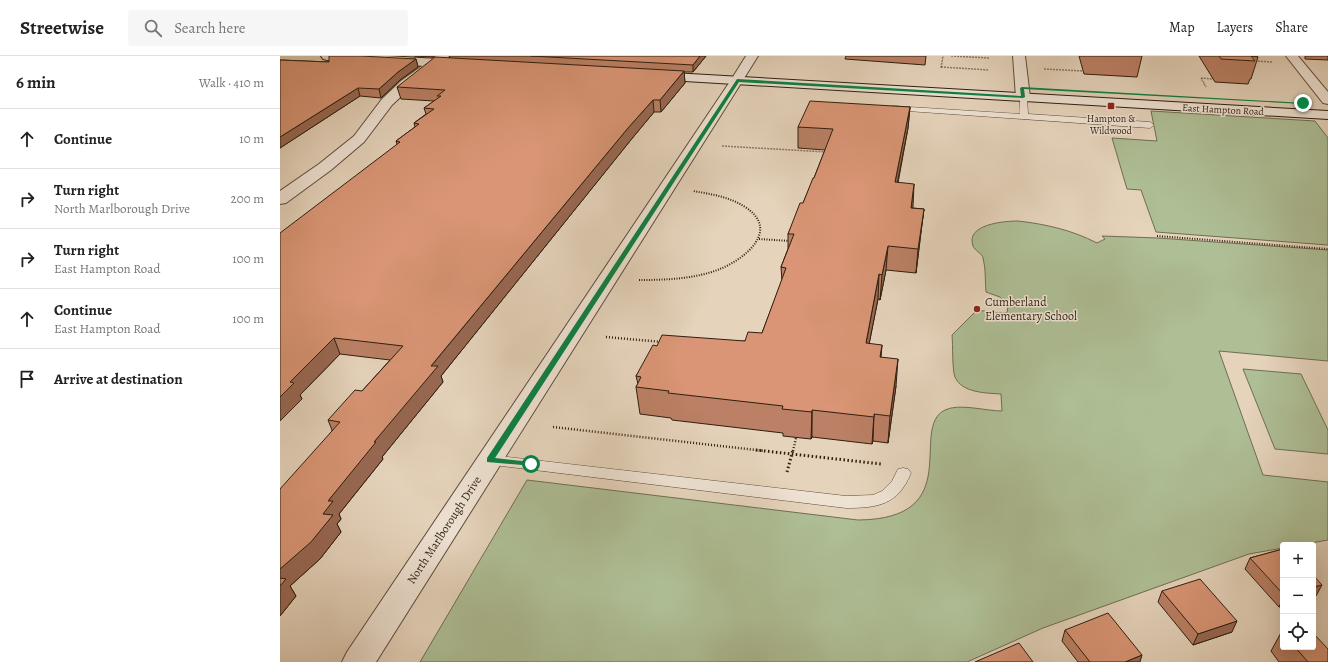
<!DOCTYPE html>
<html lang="en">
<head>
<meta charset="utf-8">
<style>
	body { margin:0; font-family:Alegreya,serif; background:#f6f6f6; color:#222 }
	.controls { position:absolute; right:12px; bottom:12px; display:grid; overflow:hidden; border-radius:4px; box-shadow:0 4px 16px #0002 }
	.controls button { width:36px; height:36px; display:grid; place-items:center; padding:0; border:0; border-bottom:1px solid #e0e0e0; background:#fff; color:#222; font:20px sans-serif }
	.stop { position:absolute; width:12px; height:12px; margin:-9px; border:3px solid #0b8043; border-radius:50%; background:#fff }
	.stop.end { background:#0b8043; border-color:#fff; box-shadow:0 1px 4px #0008 }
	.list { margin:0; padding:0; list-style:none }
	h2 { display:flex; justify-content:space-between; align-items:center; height:52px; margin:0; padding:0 16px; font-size:17px }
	h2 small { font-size:13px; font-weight:400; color:#767676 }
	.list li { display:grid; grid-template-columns:26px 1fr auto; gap:12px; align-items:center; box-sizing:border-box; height:60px; padding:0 16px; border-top:1px solid #e0e0e0 }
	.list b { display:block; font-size:15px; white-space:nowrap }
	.list p { margin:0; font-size:13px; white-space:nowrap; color:#767676 }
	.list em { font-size:13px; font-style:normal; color:#767676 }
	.icon { flex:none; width:22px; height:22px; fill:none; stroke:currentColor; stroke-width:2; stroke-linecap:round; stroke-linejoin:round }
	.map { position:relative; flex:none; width:1048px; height:606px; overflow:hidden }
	header { display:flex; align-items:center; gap:24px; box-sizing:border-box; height:56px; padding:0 20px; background:#fff; border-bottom:1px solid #e0e0e0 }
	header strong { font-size:19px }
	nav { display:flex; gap:22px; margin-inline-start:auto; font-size:14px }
	.search { width:280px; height:36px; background:#f6f6f6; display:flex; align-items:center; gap:10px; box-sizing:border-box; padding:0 14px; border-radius:4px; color:#767676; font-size:15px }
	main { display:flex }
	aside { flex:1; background:#fff }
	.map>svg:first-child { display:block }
</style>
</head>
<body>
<header>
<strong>Streetwise</strong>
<div class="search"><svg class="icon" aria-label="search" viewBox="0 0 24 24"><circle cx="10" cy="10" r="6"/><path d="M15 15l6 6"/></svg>Search here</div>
<nav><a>Map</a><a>Layers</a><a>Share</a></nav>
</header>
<main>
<aside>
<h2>6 min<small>Walk · 410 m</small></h2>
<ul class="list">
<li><svg class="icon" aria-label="ahead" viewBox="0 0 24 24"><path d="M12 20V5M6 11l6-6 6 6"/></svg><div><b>Continue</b></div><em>10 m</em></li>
<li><svg class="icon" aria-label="right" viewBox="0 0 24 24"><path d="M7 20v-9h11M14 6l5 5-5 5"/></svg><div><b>Turn right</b><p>North Marlborough Drive</p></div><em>200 m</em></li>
<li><svg class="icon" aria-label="right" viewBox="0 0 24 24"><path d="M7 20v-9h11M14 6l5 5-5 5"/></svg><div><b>Turn right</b><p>East Hampton Road</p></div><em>100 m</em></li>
<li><svg class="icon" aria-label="ahead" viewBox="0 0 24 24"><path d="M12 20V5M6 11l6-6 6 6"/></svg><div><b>Continue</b><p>East Hampton Road</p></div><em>100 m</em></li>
<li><svg class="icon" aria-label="arrive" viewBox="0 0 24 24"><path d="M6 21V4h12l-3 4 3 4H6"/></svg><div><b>Arrive at destination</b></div></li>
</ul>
</aside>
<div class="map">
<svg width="1048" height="606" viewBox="0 0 1048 606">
	<rect width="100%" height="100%" fill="#e5d3bb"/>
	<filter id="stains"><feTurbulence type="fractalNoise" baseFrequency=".005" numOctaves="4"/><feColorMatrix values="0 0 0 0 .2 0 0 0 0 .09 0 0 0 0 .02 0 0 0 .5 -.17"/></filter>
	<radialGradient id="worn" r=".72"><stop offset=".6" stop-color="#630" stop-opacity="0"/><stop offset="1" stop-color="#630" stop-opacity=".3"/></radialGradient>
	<g fill="#aebe95" stroke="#6e6e52">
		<path d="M 871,55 L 1035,65 L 1048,82 L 1048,189 L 876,176 L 861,134 L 847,133 L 832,82 L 877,85 Z"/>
		<path d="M 738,165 C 765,168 792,174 817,187 L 825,183 L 822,180 L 878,182 L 1048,194 L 1048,305 L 939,295 L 983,419 L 1048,426 L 1048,484 L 1019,489 L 1003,489 L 1003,492 L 969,498 L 763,572 L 687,606 L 140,606 L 247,424 L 578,464 C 688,463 628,372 665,354 C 679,347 706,355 722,355 L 721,338 C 706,337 682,337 675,321 C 672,314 673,288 672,279 L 697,254 L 717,257 L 727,257 L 728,250 L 720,241 L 706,236 C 705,226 706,212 703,202 C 702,197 695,195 693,190 C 685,168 725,165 738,165 Z"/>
		<path d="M 963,313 L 1021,318 L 1048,374 L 1048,398 L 995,393 Z"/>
	</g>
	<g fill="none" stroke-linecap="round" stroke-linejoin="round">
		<g stroke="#5c4b3a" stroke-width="1">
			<g id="service">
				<path d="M 740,39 L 743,39 L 747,41 L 748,58 L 870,66 L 874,69 L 870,72 L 613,54 L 609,52 L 613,50 L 740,58 Z"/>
				<path d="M 210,399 L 566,440 L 593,439 L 602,435 L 612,425 L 618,413 L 623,412 L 628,413 L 631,417 C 618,449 598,452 566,452 L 205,408 L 203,404 L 205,400 Z"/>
			</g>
		</g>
		<g stroke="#5c4b3a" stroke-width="2">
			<g id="minor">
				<path d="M 156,0 L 170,0 L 131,31 L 112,49 L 84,86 L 51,114 L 6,147 L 0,148 L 0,135 L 39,108 L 74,80 L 102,43 L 121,25 Z"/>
				<path d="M 733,0 L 745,0 L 750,41 L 748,44 L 738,44 L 736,41 Z"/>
				<path d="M 1006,0 L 1018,0 L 1048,36 L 1048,48 L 1043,47 Z"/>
				<path d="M 457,20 L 461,21 L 463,24 L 96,606 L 62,606 L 67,596 L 451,24 L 453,21 Z"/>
			</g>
		</g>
		<g stroke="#5c4b3a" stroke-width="2">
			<path id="tertiary" d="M 466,0 L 478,0 L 461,27 L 453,27 L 451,24 Z"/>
		</g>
		<g stroke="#2f1e0f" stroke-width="2">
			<g id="secondary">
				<path d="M 41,0 L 106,0 L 177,4 L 181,5 L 183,8 L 181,11 L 177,12 L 47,4 L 43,3 Z"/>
				<path d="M 375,16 L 1048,55 L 1048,63 L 371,23 L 369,20 L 371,17 Z"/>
			</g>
		</g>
		<g stroke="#2f1e0f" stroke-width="1.5" stroke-dasharray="0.5 1" stroke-linecap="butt">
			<path d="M 671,0 L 709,2"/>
			<path d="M 975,5 L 992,6"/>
			<path d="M 661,11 L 709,14"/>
			<path d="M 661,12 L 663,0"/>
			<path d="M 764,13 L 803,15"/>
			<path d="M 926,31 L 921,22 L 933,23"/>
			<path d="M 442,90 L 547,96"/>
		</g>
		<g stroke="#2f1e0f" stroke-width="2" stroke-dasharray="1 1.5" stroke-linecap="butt">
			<path d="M 877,180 L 1048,193"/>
			<path d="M 479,183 L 510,185"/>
			<path d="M 359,224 C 386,224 415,223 440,213 C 465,203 501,174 465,151 C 450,141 431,138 413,135"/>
		</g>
		<g stroke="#2f1e0f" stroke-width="2.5" stroke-dasharray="1 2" stroke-linecap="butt">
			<path d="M 326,281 L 382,286"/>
			<path d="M 273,371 L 485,395"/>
			<path d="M 513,395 L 516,382"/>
		</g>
		<g stroke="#2f1e0f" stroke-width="3" stroke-dasharray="1.5 2.5" stroke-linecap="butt">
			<path d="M 476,394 L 601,408"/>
			<path d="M 507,416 L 513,394"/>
		</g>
		<use href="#service" fill="#eee2d3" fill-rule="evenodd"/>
		<use href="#minor" fill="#eee2d3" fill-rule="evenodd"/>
		<use href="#tertiary" fill="#eee2d3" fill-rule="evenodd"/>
		<use href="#secondary" fill="#eee2d3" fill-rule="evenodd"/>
	</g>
	<g fill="#bb8065" stroke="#2f1e0f">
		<path d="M 134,0 L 154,0 L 152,1 Z"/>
		<path d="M 169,0 L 426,0 L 413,16 L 404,16 L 405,27 L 381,56 L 374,56 L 350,85 L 161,320 L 163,326 L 102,401 L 103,403 L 59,458 L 61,463 L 57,468 L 61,476 L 40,503 L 10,530 L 16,540 L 0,560 L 52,374 L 48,364 L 82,335 L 110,304 L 60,298 L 20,339 L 22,343 L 0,365 L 117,88 L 116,85 L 135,71 L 134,67 L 146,58 L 144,52 L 154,45 L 121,43 L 117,31 L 170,2 Z"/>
		<path d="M 566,0 L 646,0 L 645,9 L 565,3 Z"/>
		<path d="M 799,0 L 862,0 L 857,21 L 804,18 Z"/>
		<path d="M 919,0 L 977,0 L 978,1 L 971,23 L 970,23 L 968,28 L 935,26 Z"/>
		<path d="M 1025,0 L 1048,0 L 1048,4 L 1025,3 Z"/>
		<path d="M 136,3 L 138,11 L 120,24 L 101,42 L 80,40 L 0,92 L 0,4 L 49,6 Z"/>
		<path d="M 630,51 L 628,72 L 618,127 L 632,152 L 644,153 L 641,176 L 636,217 L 606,214 L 600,244 L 598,243 L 589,288 L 601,301 L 616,330 L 608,387 L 593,385 L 592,388 L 532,381 L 531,383 L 503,380 L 503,377 L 392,364 L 391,362 L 360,358 L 356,331 L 358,328 L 356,320 L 377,290 L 465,285 L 482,277 L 502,225 L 501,211 L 508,193 L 508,178 L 523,147 L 534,122 L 545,94 L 518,92 L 518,71 Z"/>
		<path d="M 1003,493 L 1003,549 L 999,551 L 965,513 L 970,502 Z"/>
		<path d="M 882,535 L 952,576 L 913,589 L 878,546 Z"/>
		<path d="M 785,574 L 860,606 L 798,606 L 782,585 Z"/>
		<path d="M 1003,574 L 1003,591 L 1033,591 L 1048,606 L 999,606 L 991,595 L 1002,575 Z"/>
	</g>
	<g fill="#986852" stroke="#2f1e0f">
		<path d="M 420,0 L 426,0 L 413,16 L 413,9 Z"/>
		<path d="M 136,3 L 138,11 L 120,24 L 101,42 L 99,33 L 118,16 Z"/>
		<path d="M 404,15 L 405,27 L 381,56 L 380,44 Z"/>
		<path d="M 78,32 L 80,40 L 0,92 L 0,81 Z"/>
		<path d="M 373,44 L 374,56 L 350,85 L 161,320 L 163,326 L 102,401 L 103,403 L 59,458 L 61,463 L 57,468 L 61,476 L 40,503 L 10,530 L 16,540 L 0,560 L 0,513 L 43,458 L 48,445 L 94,386 L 151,310 L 348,72 Z"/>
		<path d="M 630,51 L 628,72 L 613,149 L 615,126 Z"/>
		<path d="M 634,128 L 633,151 L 629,175 L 631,152 Z"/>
		<path d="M 644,153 L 641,176 L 636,217 L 638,193 Z"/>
		<path d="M 608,190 L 606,214 L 600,244 L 602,219 Z"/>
		<path d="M 599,218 L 598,243 L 584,314 L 586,287 Z"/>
		<path d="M 54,282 L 60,298 L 20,339 L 22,343 L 0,365 L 0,341 L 10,326 Z"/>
		<path d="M 602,289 L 600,315 L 600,301 Z"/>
		<path d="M 618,303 L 616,330 L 608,387 L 610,360 Z"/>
		<path d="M 532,354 L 532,381 L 531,383 L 532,356 Z"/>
		<path d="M 594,358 L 593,385 L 592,388 Z"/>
		<path d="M 1042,529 L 1036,540 L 1033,541 L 1033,531 Z"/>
		<path d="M 1003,542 L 1003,549 L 999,551 Z"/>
		<path d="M 957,565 L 952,576 L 913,589 L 918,578 Z"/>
		<path d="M 862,599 L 860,606 L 845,606 Z"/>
	</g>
	<g fill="#d99575" stroke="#2f1e0f">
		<path d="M 49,0 L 81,0 L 136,3 L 118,16 L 99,33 L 78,32 L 0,81 L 0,4 L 49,6 Z"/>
		<path d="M 251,0 L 420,0 L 413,9 Z"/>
		<path d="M 939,0 L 977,0 L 978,1 L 971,0 L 975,5 L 941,3 Z"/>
		<path d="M 155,1 L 404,15 L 380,44 L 373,44 L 348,72 L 151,310 L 158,310 L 94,386 L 96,386 L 48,445 L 53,445 L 43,458 L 53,459 L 31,486 L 0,513 L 0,433 L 60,366 L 48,364 L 75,334 L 82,335 L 123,290 L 54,282 L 10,326 L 14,327 L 0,341 L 0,177 L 120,86 L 116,85 L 139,68 L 134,67 L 154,53 L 144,52 L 161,40 L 157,40 L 165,34 L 117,31 Z"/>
		<path d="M 530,45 L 630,51 L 615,126 L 634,128 L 631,152 L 644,153 L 638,193 L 608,190 L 602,219 L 599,218 L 586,287 L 602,289 L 600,301 L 618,303 L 610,360 L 594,358 L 594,361 L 532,354 L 532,356 L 502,353 L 503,350 L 388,337 L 389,335 L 356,331 L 361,321 L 356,320 L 373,289 L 377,290 L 382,279 L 465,285 L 468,276 L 482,277 L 506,212 L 501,211 L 514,178 L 508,178 L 520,147 L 523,147 L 533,122 L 534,122 L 553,73 L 518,71 Z"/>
		<path d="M 1003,493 L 1003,538 L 970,502 Z"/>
		<path d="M 1033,519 L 1042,529 L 1033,531 Z"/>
		<path d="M 0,522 L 6,523 L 0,530 Z"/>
		<path d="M 920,523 L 957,565 L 918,578 L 882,535 Z"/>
		<path d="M 828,557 L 862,599 L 845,606 L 810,606 L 785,574 Z"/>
		<path d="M 1033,577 L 1048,593 L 1048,606 L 1028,606 L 1015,591 L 1033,591 Z"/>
		<path d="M 739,587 L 753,606 L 695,606 Z"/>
	</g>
	<path fill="#0b8043" d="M 457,23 L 741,40 L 740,32 L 742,31 L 1025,47 L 1023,48 L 744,33 L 745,41 L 743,42 L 459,26 L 215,402 L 251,406 L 255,408 L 254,410 L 207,406 L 207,402 Z"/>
	<g fill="#8f2418" stroke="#eee2d3" stroke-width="1.5">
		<rect x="827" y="46" width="8" height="8" rx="2"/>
		<circle cx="697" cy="253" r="4"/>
	</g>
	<g text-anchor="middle" stroke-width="3" stroke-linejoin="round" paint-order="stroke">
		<g font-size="10" fill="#2f1e0f" stroke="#eee2d3">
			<text transform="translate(943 53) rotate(3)" y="4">East Hampton Road</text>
		</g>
		<g font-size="10" fill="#2f1e0f" stroke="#eee2d3">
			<text x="831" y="66">Hampton &amp;<tspan x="831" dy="12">Wildwood</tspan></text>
		</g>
		<g font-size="12" fill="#2f1e0f" stroke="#eee2d3" text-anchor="start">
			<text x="705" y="250">Cumberland<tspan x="705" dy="14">Elementary School</tspan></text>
		</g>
		<g font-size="12" fill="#2f1e0f" stroke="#eee2d3">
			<text transform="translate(164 474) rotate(-57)" y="4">North Marlborough Drive</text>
		</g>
	</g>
	<rect width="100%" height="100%" filter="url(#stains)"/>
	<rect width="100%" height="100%" fill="url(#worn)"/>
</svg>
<div class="controls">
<button>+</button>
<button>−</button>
<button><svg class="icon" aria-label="locate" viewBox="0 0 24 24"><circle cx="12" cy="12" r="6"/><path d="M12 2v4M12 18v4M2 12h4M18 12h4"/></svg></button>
</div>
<div class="stop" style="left:251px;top:408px"></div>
<div class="stop end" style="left:1023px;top:47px"></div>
</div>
</main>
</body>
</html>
